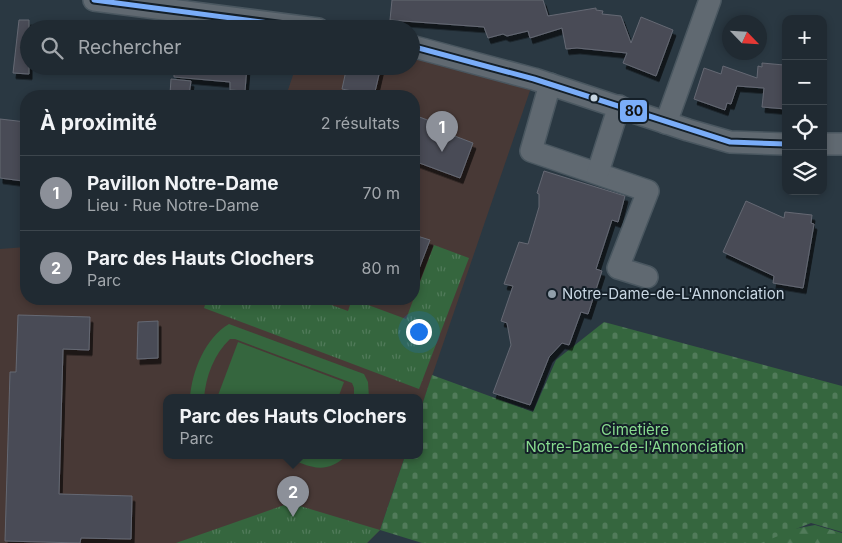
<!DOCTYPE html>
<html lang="fr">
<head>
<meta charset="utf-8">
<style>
	body { margin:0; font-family:Inter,sans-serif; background:#2d363e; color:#f1f3f6 }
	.controls { position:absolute; right:15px; top:15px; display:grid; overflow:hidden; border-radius:10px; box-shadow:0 2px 8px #0003 }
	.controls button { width:45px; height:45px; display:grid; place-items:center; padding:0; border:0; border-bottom:1px solid #3d464d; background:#202a32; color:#f1f3f6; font:25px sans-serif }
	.compass { position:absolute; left:722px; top:15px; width:45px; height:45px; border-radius:50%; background:#202a32; box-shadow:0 2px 8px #0003; rotate:115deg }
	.you { position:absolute; left:418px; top:331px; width:18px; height:18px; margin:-12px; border:4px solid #fff; border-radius:50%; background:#1a73e8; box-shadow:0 0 0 8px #1a73e833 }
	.badge { display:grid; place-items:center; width:32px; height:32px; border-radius:50%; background:#8c9099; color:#fff; font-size:16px; font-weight:700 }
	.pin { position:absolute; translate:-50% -41px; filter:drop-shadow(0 1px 2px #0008) }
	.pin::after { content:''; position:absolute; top:26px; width:18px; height:15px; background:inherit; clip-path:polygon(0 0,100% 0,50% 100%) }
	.popup { position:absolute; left:163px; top:394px; width:260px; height:65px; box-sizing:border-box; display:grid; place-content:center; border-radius:10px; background:#202a32; filter:drop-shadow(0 1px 4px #0005); font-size:16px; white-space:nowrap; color:#a2a7ac }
	.popup b { font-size:19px; color:#f1f3f6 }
	.popup::after { content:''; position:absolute; left:50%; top:100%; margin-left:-10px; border:10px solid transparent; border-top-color:#202a32 }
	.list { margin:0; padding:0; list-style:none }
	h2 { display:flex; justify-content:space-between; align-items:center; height:65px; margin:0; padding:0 20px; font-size:21px }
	h2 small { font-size:16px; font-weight:400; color:#a2a7ac }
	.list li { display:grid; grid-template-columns:32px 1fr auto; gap:15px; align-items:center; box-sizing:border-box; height:75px; padding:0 20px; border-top:1px solid #3d464d }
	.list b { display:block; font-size:19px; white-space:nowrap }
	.list p { margin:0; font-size:16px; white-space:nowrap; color:#a2a7ac }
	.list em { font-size:16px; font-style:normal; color:#a2a7ac }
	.icon { flex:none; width:28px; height:28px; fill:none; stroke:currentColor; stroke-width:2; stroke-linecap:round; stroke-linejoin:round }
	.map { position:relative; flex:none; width:842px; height:543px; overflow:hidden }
	.search { position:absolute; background:#202a32; box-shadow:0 2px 8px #0003; left:20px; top:20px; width:400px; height:55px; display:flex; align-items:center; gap:12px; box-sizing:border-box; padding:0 18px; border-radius:28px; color:#a2a7ac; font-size:19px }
	.panel { position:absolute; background:#202a32; box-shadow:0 2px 8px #0003; left:20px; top:90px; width:400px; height:215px; border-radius:20px }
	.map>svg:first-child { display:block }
</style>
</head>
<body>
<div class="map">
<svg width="842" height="543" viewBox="0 0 842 543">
	<defs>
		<pattern id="forest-firs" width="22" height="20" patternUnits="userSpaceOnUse" patternTransform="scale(1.25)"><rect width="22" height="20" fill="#35663e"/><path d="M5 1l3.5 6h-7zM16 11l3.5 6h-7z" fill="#517b5a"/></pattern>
		<pattern id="cemetery-stones" width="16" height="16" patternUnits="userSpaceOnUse" patternTransform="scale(1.25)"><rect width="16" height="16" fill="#35663e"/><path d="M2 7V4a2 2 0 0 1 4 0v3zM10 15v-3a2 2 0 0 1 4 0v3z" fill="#517b5a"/></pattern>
		<pattern id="park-tufts" width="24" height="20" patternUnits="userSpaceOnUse" patternTransform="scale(1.25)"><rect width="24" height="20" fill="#35663e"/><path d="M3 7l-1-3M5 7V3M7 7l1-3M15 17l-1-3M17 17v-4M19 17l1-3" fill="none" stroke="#517b5a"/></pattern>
		<filter id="shadow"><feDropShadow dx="3" dy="5.5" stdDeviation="0" flood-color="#0009"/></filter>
	</defs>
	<rect width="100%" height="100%" fill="#2a3842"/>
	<path fill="#483936" d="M 411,46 L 534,79 L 419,414 L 419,398 L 167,398 L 167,456 L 405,456 L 380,530 L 367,543 L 0,543 L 0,249 L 26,247 L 26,299 L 414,299 L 414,96 L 286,96 L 296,66 L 411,66 Z"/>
	<g fill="#35663e">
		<path d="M 229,324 L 364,374 L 368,382 L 369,398 L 354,398 L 354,388 L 352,383 L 235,339 L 230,339 C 214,354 206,376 204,398 L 190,398 C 192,371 205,338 229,324 Z"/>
		<path d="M 238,342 L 344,382 L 338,398 L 217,398 Z"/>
		<path d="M 282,456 L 346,456 C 323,477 308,465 282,456 Z"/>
	</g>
	<path fill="url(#forest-firs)" d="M 815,525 L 842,533 L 842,543 L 720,543 Z"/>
	<path fill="url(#cemetery-stones)" d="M 604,322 L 842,386 L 842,532 L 811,523 L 761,543 L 422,543 L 380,530 L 405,456 L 419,456 L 419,414 L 432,375 L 533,412 L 556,360 Z"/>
	<g fill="url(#park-tufts)">
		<path d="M 434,245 L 469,258 L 419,389 L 204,308 L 207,299 L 315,299 L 348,311 L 352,299 L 406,319 Z"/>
		<path d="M 290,503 L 380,530 L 367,543 L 176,543 Z"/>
	</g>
	<g fill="#484c56" stroke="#656873" filter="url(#shadow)">
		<path d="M 392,0 L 543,0 L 548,16 L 596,8 L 596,10 L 603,11 L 602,14 L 621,16 L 631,43 L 641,17 L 673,30 L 656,76 L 623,63 L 627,53 L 577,48 L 566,49 L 562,28 L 530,38 L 528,31 L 507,36 L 503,34 L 488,38 L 484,27 L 390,20 Z"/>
		<path d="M 19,20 L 29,20 L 29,74 L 13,73 Z"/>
		<path d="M 762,63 L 784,65 L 786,109 L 762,107 L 764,88 L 737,86 L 731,104 L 727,103 L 725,110 L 694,99 L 704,68 L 721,74 L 723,66 L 757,78 L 758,66 L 762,67 Z"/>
		<path d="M 174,66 L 247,66 L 245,91 L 230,90 L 230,82 L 174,77 Z"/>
		<path d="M 347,66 L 381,66 L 374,96 L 356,96 L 357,92 L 342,89 Z"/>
		<path d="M 171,79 L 191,81 L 189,95 L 170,94 Z"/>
		<path d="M 414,115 L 449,128 L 447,133 L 473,143 L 460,178 L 414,161 Z"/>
		<path d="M 0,119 L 26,122 L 23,181 L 0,178 Z"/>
		<path d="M 544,171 L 625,196 L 618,222 L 612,220 L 596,269 L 602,271 L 588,314 L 581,312 L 569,345 L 562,343 L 549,357 L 530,405 L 493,393 L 511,345 L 507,323 L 501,321 L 513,286 L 504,284 L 519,242 L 528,244 L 539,207 L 539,194 L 537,193 Z"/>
		<path d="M 746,201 L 784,218 L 785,212 L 812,215 L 811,223 L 814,224 L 803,288 L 773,283 L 774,276 L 723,252 Z"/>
		<path d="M 414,235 L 430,240 L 415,279 L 414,279 Z"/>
		<path d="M 18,315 L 90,317 L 89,350 L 63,349 L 59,494 L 132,496 L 131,539 L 81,538 L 80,543 L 5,541 L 10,372 L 16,372 Z"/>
		<path d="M 158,321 L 158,358 L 137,359 L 138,322 Z"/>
	</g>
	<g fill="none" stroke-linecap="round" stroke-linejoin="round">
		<g stroke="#4a5760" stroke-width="24">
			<g id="minor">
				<path d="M 94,0 L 318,29"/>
				<path d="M 411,46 L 534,79 L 688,130 L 730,142 L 786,144"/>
				<path d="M 550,84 L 531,151 L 648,191 L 618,268 L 647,277"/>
				<path d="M 666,123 L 710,0"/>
				<path d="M 823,144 L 842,144"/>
				<path d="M 598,172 L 619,106"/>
			</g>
		</g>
		<use href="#minor" stroke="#606971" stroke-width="21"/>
		<g stroke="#141f28" stroke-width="9">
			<g id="bus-1">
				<path d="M 94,0 L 316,29"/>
				<path d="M 411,46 L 534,79 L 730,142 L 786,144"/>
			</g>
		</g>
		<use href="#bus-1" stroke="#7aadf9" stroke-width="5"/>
	</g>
	<circle fill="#c8d6e2" stroke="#141f28" stroke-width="2" cx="594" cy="98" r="4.5"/>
	<circle fill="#919faa" stroke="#141f28" stroke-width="2" cx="552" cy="294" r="5"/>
	<g text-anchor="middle" stroke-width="4" stroke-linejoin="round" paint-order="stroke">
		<g font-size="15" fill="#c8d6e2" stroke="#141f28" text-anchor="start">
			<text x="562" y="299">Notre-Dame-de-L'Annonciation</text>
		</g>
		<g font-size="15" fill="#87da8e" stroke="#141f28">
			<text x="635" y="435">Cimetière<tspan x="635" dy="17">Notre-Dame-de-l'Annonciation</tspan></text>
		</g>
	</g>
	<rect stroke="#141f28" stroke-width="2" x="619" y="99" width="29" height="24" rx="5" fill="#7aadf9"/>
	<g font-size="14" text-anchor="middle" font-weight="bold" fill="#111">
		<text x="634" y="116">80</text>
	</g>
</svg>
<div class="controls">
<button>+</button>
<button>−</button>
<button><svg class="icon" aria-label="locate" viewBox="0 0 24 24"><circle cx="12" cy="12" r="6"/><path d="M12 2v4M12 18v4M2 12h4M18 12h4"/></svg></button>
<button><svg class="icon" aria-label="layers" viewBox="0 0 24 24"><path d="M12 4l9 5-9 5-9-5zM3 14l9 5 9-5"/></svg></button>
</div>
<svg class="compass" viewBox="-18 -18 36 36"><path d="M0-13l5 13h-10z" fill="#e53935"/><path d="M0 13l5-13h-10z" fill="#a2a7ac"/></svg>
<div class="you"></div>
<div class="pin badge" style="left:442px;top:152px">1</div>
<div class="pin badge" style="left:293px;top:517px">2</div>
<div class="popup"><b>Parc des Hauts Clochers</b>Parc</div>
<div class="search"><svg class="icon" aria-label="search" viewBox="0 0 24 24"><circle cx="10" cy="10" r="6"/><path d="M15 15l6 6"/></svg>Rechercher</div>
<section class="panel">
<h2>À proximité<small>2 résultats</small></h2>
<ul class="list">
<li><span class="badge">1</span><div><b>Pavillon Notre-Dame</b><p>Lieu · Rue Notre-Dame</p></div><em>70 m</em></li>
<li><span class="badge">2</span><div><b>Parc des Hauts Clochers</b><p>Parc</p></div><em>80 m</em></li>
</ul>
</section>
</div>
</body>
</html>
